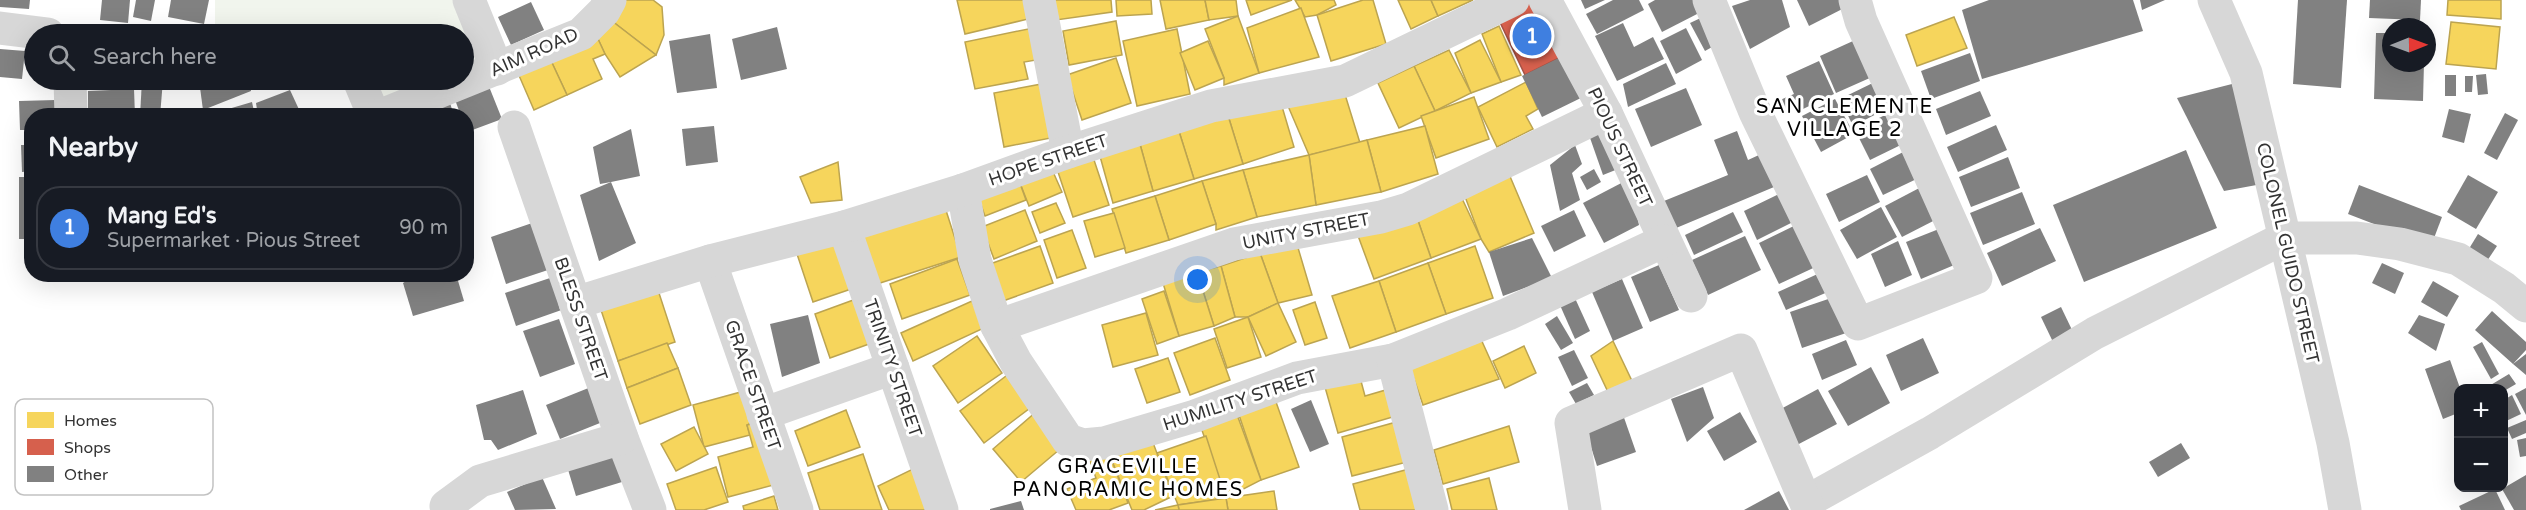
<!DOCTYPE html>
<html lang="en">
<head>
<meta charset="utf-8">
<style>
	body { margin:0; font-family:"Varela Round",sans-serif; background:#242831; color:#f1f3f6 }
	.controls { position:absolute; right:18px; bottom:18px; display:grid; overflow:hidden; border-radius:12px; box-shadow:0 6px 24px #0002 }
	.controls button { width:54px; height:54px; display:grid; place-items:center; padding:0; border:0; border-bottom:2px solid #363941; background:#171b24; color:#f1f3f6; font:30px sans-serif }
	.compass { position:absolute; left:2382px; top:18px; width:54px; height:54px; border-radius:50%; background:#171b24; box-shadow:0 6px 24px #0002; rotate:89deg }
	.you { position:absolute; left:1198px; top:280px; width:21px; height:21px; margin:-15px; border:4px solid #fff; border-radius:50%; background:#1a73e8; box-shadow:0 0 0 9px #1a73e833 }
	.badge { display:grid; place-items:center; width:39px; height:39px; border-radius:50%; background:#7a7a7a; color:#fff; font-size:20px; font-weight:700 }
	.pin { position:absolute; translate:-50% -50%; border:3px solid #fff; box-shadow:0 2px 6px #0006 }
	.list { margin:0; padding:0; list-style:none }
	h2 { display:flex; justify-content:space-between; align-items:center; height:78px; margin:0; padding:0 24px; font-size:26px }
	h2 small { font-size:20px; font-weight:400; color:#9ea1a6 }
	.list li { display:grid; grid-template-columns:39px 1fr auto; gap:18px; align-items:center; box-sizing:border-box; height:84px; margin:0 12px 12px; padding:0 12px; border:2px solid #363941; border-radius:24px }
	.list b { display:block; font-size:22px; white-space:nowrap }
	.list p { margin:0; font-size:20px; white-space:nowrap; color:#9ea1a6 }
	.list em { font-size:20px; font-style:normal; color:#9ea1a6 }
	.icon { flex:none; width:33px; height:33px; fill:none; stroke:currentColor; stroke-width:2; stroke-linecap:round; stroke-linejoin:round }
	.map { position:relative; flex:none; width:2526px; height:510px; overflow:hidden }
	.search { position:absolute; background:#171b24; box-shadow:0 6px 24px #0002; left:24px; top:24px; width:450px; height:66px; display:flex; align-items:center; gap:15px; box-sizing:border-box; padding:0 21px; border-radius:33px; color:#9ea1a6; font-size:22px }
	.panel { position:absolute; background:#171b24; box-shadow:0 6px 24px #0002; left:24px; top:108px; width:450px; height:174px; border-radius:24px }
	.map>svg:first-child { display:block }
</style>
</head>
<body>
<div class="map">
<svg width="2526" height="510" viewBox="0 0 2526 510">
	<rect width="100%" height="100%" fill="#fff"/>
	<g fill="#f1f5ed">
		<path d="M 215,0 L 458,0 L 487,59 L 464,69 L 464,34 L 352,34 L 351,32 L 331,34 L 215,34 Z"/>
		<path d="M 372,80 L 439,80 L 380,98 Z"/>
	</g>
	<g fill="#f6d55c" stroke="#bca450" stroke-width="1.5">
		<path d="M 608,0 L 653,0 L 662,7 L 664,35 L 656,55 L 599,11 Z"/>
		<path d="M 957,0 L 1024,0 L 1028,19 L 965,34 Z"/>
		<path d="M 1054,0 L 1111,0 L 1112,12 L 1056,20 Z"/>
		<path d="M 1116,0 L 1151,0 L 1152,14 L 1117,16 Z"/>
		<path d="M 1160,0 L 1205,0 L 1209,20 L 1166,29 Z"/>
		<path d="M 1205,0 L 1236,0 L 1238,16 L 1209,20 Z"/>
		<path d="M 1246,0 L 1292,0 L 1251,15 Z"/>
		<path d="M 1295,0 L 1334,0 L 1336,5 L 1317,15 L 1305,17 Z"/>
		<path d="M 1363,0 L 1373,0 L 1386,44 L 1331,61 L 1317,15 Z"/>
		<path d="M 1398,0 L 1431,0 L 1438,16 L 1411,29 Z"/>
		<path d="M 1431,0 L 1473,0 L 1438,16 Z"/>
		<path d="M 2448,0 L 2501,0 L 2501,19 L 2447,15 Z"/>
		<path d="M 1301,8 L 1319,57 L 1259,73 L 1247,28 Z"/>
		<path d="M 599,11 L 656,55 L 620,77 L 605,54 L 592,26 Z"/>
		<path d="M 1238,16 L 1259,73 L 1224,85 L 1224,78 L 1205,29 Z"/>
		<path d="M 1954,17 L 1967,48 L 1917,66 L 1906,35 Z"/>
		<path d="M 1116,21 L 1122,55 L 1069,65 L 1063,31 Z"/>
		<path d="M 2451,22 L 2500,27 L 2496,69 L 2446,64 Z"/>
		<path d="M 592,26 L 605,54 L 593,59 L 602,79 L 567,95 L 546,50 Z"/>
		<path d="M 1499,26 L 1521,75 L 1501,82 L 1482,34 Z"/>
		<path d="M 1033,28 L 1042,59 L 1024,62 L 1028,79 L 975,89 L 965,42 Z"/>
		<path d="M 1177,29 L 1190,94 L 1137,106 L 1123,41 Z"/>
		<path d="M 1480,40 L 1501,82 L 1471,93 L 1455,53 Z"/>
		<path d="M 1208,41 L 1224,78 L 1195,90 L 1180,53 Z"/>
		<path d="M 546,50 L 567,95 L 534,110 L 514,64 Z"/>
		<path d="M 1449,50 L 1471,93 L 1435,111 L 1414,66 Z"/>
		<path d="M 1116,58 L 1131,103 L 1082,120 L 1067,75 Z"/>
		<path d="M 1414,66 L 1435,111 L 1399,128 L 1378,83 Z"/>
		<path d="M 1526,82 L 1538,109 L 1526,116 L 1533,129 L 1497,147 L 1478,107 Z"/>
		<path d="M 1047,83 L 1056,137 L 1004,147 L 994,93 Z"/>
		<path d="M 1343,88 L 1360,143 L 1309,155 L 1288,106 Z"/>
		<path d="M 1278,93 L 1294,147 L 1243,164 L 1226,109 Z"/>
		<path d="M 1474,97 L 1489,139 L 1436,158 L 1421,116 Z"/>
		<path d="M 1226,109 L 1243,164 L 1194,179 L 1177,125 Z"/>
		<path d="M 1177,125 L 1194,179 L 1153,191 L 1138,137 Z"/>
		<path d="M 1425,126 L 1438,174 L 1381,192 L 1367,140 Z"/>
		<path d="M 1138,137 L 1153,191 L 1113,203 L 1098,149 Z"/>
		<path d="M 1367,140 L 1381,192 L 1316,205 L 1309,155 Z"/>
		<path d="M 1091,151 L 1109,205 L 1073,217 L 1055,163 Z"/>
		<path d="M 1309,155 L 1316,205 L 1257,217 L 1243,170 Z"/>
		<path d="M 838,162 L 842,200 L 811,203 L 800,177 Z"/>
		<path d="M 1050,165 L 1062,192 L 1029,206 L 1018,178 Z"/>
		<path d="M 1243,170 L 1257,217 L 1216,230 L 1216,224 L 1202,181 Z"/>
		<path d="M 1509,174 L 1534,233 L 1489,252 L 1481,239 L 1464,194 Z"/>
		<path d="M 1018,178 L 1026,200 L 985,216 L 977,194 Z"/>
		<path d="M 1202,181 L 1216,224 L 1169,240 L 1155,196 Z"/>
		<path d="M 1459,192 L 1481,239 L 1431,258 L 1415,212 Z"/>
		<path d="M 1155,196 L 1169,240 L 1126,253 L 1112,209 Z"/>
		<path d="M 942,198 L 961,257 L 877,284 L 858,225 Z"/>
		<path d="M 1056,203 L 1065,223 L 1040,233 L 1032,212 Z"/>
		<path d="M 1025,210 L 1037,241 L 994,259 L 982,227 Z"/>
		<path d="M 1415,212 L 1431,258 L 1374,279 L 1357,233 Z"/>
		<path d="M 1114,213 L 1125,248 L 1095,257 L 1084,221 Z"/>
		<path d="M 845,228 L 863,285 L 813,302 L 794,245 Z"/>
		<path d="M 1072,230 L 1086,268 L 1057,278 L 1044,240 Z"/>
		<path d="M 1296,241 L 1312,295 L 1278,303 L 1260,253 Z"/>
		<path d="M 1040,246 L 1053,283 L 1003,301 L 990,264 Z"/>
		<path d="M 1475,246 L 1493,298 L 1446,314 L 1428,263 Z"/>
		<path d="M 1260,253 L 1278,303 L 1248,317 L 1235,317 L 1221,266 Z"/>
		<path d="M 957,259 L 970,295 L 902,319 L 890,284 Z"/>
		<path d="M 1428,263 L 1446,314 L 1396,332 L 1379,281 Z"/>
		<path d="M 1221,266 L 1235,317 L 1214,326 L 1197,272 Z"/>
		<path d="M 1197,272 L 1214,326 L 1179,336 L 1163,283 Z"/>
		<path d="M 1379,281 L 1396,332 L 1350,348 L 1332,296 Z"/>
		<path d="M 657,287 L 675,342 L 618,361 L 600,307 Z"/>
		<path d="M 1164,291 L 1179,336 L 1157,344 L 1142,299 Z"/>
		<path d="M 867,295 L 883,339 L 830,358 L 815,314 Z"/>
		<path d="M 972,301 L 984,328 L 913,361 L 901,333 Z"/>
		<path d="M 1315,302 L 1327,338 L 1305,345 L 1293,310 Z"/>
		<path d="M 1278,303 L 1296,342 L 1266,356 L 1248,317 Z"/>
		<path d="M 1146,313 L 1158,355 L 1113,367 L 1102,325 Z"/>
		<path d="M 1248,317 L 1261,357 L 1227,368 L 1214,329 Z"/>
		<path d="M 977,336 L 1002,373 L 958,403 L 933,366 Z"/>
		<path d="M 1480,337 L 1499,379 L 1423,405 L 1407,359 Z"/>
		<path d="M 1215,338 L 1230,380 L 1190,395 L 1174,353 Z"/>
		<path d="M 1613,341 L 1632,381 L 1608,392 L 1591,356 Z"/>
		<path d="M 667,343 L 678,368 L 627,388 L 618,361 Z"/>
		<path d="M 1524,346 L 1536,373 L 1505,388 L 1493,361 Z"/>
		<path d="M 1168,358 L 1180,392 L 1147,403 L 1135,369 Z"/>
		<path d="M 678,368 L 691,405 L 640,424 L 627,388 Z"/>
		<path d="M 1358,370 L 1365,396 L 1389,389 L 1396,416 L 1338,433 L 1323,380 Z"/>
		<path d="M 1010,373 L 1034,405 L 984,443 L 960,411 Z"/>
		<path d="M 748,390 L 756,420 L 747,425 L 750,435 L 704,447 L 693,405 Z"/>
		<path d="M 1276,402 L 1299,467 L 1261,480 L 1239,415 Z"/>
		<path d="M 1235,409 L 1261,480 L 1226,498 L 1199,422 Z"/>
		<path d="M 846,410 L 860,447 L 808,466 L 795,431 Z"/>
		<path d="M 1037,411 L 1066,444 L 1021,482 L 993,449 Z"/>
		<path d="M 768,420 L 785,482 L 728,497 L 718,457 L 753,447 L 747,425 Z"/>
		<path d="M 1400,421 L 1411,461 L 1352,476 L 1342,437 Z"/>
		<path d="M 1509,426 L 1519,462 L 1443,484 L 1434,450 Z"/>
		<path d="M 694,427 L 708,454 L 676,471 L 661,444 Z"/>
		<path d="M 1206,436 L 1226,498 L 1178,505 L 1157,453 Z"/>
		<path d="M 1152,440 L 1173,496 L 1144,510 L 1132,510 L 1110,456 Z"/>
		<path d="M 863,454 L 882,510 L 820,510 L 808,473 Z"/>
		<path d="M 1088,456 L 1110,456 L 1128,503 L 1109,510 L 1076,510 L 1067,489 L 1096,478 Z"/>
		<path d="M 919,466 L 926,510 L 889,510 L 878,486 Z"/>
		<path d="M 716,467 L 728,502 L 704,510 L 676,510 L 667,484 Z"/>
		<path d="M 1409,469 L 1420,510 L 1360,510 L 1353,484 Z"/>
		<path d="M 1489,478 L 1497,510 L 1452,510 L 1447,489 Z"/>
		<path d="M 1274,491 L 1277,510 L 1228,510 L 1226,498 Z"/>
		<path d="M 774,496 L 778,510 L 744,510 L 743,506 Z"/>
		<path d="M 1226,498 L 1228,510 L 1179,510 L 1178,505 Z"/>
		<path d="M 1178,505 L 1179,510 L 1155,510 Z"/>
	</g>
	<path fill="#d6604d" stroke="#a55245" stroke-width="1.5" d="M 1535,0 L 1567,54 L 1525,75 L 1498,18 Z"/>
	<g fill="#818181">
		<path d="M 0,0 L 30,0 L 29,9 L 0,7 Z"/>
		<path d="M 102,0 L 130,0 L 128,23 L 100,20 Z"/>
		<path d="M 136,0 L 155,0 L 151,21 L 133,17 Z"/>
		<path d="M 171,0 L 209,0 L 204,24 L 168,17 Z"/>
		<path d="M 1581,0 L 1605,0 L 1585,9 Z"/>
		<path d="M 1613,0 L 1639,0 L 1644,10 L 1597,34 L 1586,14 Z"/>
		<path d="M 1655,0 L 1694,0 L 1701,12 L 1662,32 L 1648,4 Z"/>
		<path d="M 1750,0 L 1782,0 L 1790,27 L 1750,49 L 1732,6 Z"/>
		<path d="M 1797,0 L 1855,0 L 1856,2 L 1809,26 Z"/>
		<path d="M 1989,0 L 2133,0 L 2143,31 L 1982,79 L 1962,10 Z"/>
		<path d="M 2140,0 L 2165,0 L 2142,10 Z"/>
		<path d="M 2298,0 L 2347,0 L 2341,88 L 2293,84 Z"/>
		<path d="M 2370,0 L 2421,0 L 2420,20 L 2369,18 Z"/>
		<path d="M 531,2 L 544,30 L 511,45 L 498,17 Z"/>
		<path d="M 1707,15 L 1721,42 L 1705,51 L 1690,23 Z"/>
		<path d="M 1623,23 L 1634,47 L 1653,37 L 1664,59 L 1617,81 L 1595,36 Z"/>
		<path d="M 777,27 L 787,69 L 741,80 L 732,39 Z"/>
		<path d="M 1686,28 L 1702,60 L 1676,74 L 1660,41 Z"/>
		<path d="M 2376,33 L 2391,33 L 2391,63 L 2424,63 L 2423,101 L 2374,99 Z"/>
		<path d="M 710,34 L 717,88 L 677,93 L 669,41 Z"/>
		<path d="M 1864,36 L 1881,73 L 1836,93 L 1820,56 Z"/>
		<path d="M 0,49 L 25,51 L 22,79 L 0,77 Z"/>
		<path d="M 1970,53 L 1980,81 L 1931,99 L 1921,71 Z"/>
		<path d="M 1567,54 L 1587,95 L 1542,117 L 1522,76 Z"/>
		<path d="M 1819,61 L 1834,94 L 1803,109 L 1800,104 L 1785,111 L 1780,100 L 1794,94 L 1786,76 Z"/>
		<path d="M 1666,63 L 1676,84 L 1628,107 L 1623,84 Z"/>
		<path d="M 2486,74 L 2488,94 L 2478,95 L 2476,75 Z"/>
		<rect x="2445" y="75" width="11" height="21"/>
		<path d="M 2465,76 L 2473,76 L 2472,92 L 2465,92 Z"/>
		<path d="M 1883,78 L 1896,104 L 1853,126 L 1840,99 Z"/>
		<path d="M 142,80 L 163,80 L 160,116 L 140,116 Z"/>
		<path d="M 199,80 L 250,80 L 251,91 L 203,110 Z"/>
		<path d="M 488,84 L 502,119 L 467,132 L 466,116 L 461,116 L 454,97 Z"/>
		<path d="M 2232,84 L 2262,184 L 2224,191 L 2177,98 Z"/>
		<path d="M 1686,88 L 1702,125 L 1651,147 L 1635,109 Z"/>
		<path d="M 134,89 L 135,116 L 88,116 L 88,91 Z"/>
		<path d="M 290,90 L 302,116 L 258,116 L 256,103 Z"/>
		<path d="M 1980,91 L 1991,116 L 1946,135 L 1936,109 Z"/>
		<path d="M 1835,99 L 1854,134 L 1821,152 L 1802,116 Z"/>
		<path d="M 56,100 L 56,116 L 32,116 L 32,130 L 20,130 L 19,101 Z"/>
		<path d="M 252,102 L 255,116 L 208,116 L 208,115 Z"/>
		<path d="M 450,103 L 454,116 L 431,116 L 429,109 Z"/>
		<path d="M 1897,109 L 1911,140 L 1870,160 L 1855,130 Z"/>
		<path d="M 2449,109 L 2471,114 L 2464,143 L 2442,137 Z"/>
		<path d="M 2505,113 L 2518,120 L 2497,160 L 2484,153 Z"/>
		<path d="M 1996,125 L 2007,150 L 1958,172 L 1947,147 Z"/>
		<path d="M 714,126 L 718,162 L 686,166 L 682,129 Z"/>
		<path d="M 1609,128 L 1623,167 L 1603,175 L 1589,135 Z"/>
		<path d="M 631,129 L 640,176 L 611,182 L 636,243 L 599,261 L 580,195 L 611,182 L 600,184 L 593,147 Z"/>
		<path d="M 1737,131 L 1748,160 L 1772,149 L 1786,182 L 1669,231 L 1659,203 L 1728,175 L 1714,140 Z"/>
		<path d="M 21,145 L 32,145 L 32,171 L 22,172 Z"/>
		<path d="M 1575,145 L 1582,164 L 1572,173 L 1580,200 L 1560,211 L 1550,165 Z"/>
		<path d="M 1911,148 L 1925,175 L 1883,195 L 1870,169 Z"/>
		<path d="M 2186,150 L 2217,228 L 2084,282 L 2053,205 Z"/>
		<path d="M 2008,157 L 2020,188 L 1971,207 L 1959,177 Z"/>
		<path d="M 1594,169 L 1601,182 L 1587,190 L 1580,177 Z"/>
		<path d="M 1867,175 L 1880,202 L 1839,222 L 1826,194 Z"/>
		<path d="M 2468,175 L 2498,192 L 2476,229 L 2447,212 Z"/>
		<rect x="19" y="177" width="13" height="62"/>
		<path d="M 1629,179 L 1639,225 L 1604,243 L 1583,203 Z"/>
		<path d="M 1925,185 L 1941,217 L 1902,237 L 1885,206 Z"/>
		<path d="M 2359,185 L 2442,217 L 2431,246 L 2348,214 Z"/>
		<path d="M 1789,189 L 1803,217 L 1757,240 L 1744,211 Z"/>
		<path d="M 2022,192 L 2035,224 L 1983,245 L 1970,213 Z"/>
		<path d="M 1881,207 L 1897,237 L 1857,259 L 1840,230 Z"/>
		<path d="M 1574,210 L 1586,236 L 1554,252 L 1541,226 Z"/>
		<path d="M 1733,212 L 1743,232 L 1694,255 L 1685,235 Z"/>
		<path d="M 538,221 L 554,268 L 506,284 L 491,237 Z"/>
		<path d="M 1804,221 L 1824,263 L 1779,284 L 1759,243 Z"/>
		<path d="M 1944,227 L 1959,263 L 1921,279 L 1906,242 Z"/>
		<path d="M 2040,228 L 2056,261 L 2002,286 L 1987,253 Z"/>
		<path d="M 2478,234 L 2497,246 L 2485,264 L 2467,252 Z"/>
		<path d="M 1745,236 L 1761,270 L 1708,295 L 1692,260 Z"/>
		<path d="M 1532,238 L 1552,278 L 1503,296 L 1489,252 Z"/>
		<path d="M 1898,241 L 1912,275 L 1885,287 L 1871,254 Z"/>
		<path d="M 2382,263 L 2404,273 L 2395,294 L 2372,283 Z"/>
		<path d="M 1659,265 L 1679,310 L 1650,322 L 1631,277 Z"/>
		<path d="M 1822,272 L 1830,291 L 1786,310 L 1778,292 Z"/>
		<path d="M 417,274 L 456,274 L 464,301 L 413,316 L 403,283 Z"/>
		<path d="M 559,275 L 570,307 L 516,326 L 505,293 Z"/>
		<path d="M 1622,279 L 1643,328 L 1613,341 L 1592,292 Z"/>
		<path d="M 2433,281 L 2459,296 L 2447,317 L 2421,302 Z"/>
		<path d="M 1840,295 L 1852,331 L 1802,348 L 1790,312 Z"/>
		<path d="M 1574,296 L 1590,331 L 1575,339 L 1559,303 Z"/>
		<path d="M 2061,307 L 2073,332 L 2053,342 L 2041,317 Z"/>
		<path d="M 2492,311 L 2526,342 L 2526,350 L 2513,364 L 2526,354 L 2526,375 L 2513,364 L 2475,330 Z"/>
		<path d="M 808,315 L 820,363 L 782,377 L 770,324 Z"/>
		<path d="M 2419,315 L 2445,324 L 2436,351 L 2408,333 Z"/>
		<path d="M 1557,316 L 1573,343 L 1561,350 L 1545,324 Z"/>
		<path d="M 559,319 L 575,364 L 540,377 L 523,331 Z"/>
		<path d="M 1923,338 L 1939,373 L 1901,391 L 1886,355 Z"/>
		<path d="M 1846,340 L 1857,365 L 1822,380 L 1812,354 Z"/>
		<path d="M 2482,342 L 2499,374 L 2491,379 L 2473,347 Z"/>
		<path d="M 1574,350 L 1588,378 L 1572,386 L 1558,357 Z"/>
		<path d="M 2450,360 L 2460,388 L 2458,388 L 2458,413 L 2443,419 L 2425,369 Z"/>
		<path d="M 1871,367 L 1890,403 L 1848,426 L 1828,391 Z"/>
		<path d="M 2509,374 L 2516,384 L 2504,391 L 2504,388 L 2491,388 L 2489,386 Z"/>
		<path d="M 1587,383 L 1594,395 L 1576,404 L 1569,392 Z"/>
		<path d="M 596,385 L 610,419 L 560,439 L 546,405 Z"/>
		<path d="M 1703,387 L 1714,418 L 1687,442 L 1671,399 Z"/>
		<path d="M 2526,388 L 2526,415 L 2515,394 Z"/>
		<path d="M 1818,389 L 1837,424 L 1795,446 L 1777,411 Z"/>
		<path d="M 523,390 L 537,434 L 498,450 L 491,440 L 484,440 L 476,405 Z"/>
		<path d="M 2512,395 L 2521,414 L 2504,422 L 2504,400 Z"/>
		<path d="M 1311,400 L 1329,444 L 1310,452 L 1291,409 Z"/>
		<path d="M 1621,409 L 1636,452 L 1597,466 L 1583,422 Z"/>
		<path d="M 1740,412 L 1757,442 L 1724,461 L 1707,431 Z"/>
		<path d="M 2526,420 L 2526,433 L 2512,439 L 2507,428 Z"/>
		<path d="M 2526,438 L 2526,456 L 2520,457 L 2517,440 Z"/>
		<path d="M 2181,443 L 2190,458 L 2158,477 L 2149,462 Z"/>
		<path d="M 612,449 L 622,482 L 576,496 L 566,463 Z"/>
		<path d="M 2526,475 L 2526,510 L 2514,510 L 2502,489 Z"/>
		<path d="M 542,477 L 556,509 L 515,510 L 507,492 Z"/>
		<path d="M 2495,489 L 2505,510 L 2461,510 L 2459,506 Z"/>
		<path d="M 1779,491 L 1789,510 L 1744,510 Z"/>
		<path d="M 1021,501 L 1024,510 L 990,510 L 990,509 Z"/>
	</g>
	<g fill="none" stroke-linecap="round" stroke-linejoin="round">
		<g stroke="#d7d7d7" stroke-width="33">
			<path d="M 469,0 L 497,69"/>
			<path d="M 1039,0 L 1068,152"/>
			<path d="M 1545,0 L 1606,113 L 1691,296"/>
			<path d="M 1709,0 L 1755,112 L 1858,324 L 1976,278 L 1861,21 L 1855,0"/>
			<path d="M 2214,0 L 2246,73 L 2333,443 L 2345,510"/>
			<path d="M 0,28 L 48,34"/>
			<path d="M 70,80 L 71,116"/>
			<path d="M 359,80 L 374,116"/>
			<path d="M 379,116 L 581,34 L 604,11 L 610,0"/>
			<path d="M 514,127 L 622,438 L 650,510"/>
			<path d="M 963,190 L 975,260 L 997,326 L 1016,362 L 1068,440 L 1083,445 L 1104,443 L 1195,416 L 1297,378 L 1393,360 L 1508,314 L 1664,241"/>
			<path d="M 844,227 L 942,510"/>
			<path d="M 710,261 L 797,510"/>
			<path d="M 575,303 L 710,261 L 844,227 L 963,190 L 1068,152 L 1211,106 L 1345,81 L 1513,0"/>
			<path d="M 997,326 L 1234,244 L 1381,217 L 1408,209 L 1606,113"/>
			<path d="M 1393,360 L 1432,510"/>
			<path d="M 763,414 L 893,368"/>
			<path d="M 1806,502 L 1930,433 L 2095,333 L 2284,238 L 2357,238 L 2400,244 L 2458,259 L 2504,288 L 2526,306"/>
			<path d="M 448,510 L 446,506 L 480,481 L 622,438"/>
			<path d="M 1585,510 L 1571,423 L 1741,350 L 1809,510"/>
		</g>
	</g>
	<g text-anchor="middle" stroke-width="6" stroke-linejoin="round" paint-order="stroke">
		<g font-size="18" fill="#333" stroke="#fff">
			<text transform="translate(534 52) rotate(-24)" y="6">AIM ROAD</text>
			<text transform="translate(1620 147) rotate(65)" y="6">PIOUS STREET</text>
			<text transform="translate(1048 160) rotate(-19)" y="6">HOPE STREET</text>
			<text transform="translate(1306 231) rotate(-11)" y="6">UNITY STREET</text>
			<text transform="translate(2288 253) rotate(77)" y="6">COLONEL GUIDO STREET</text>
			<text transform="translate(581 319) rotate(71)" y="6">BLESS STREET</text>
			<text transform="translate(893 368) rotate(71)" y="6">TRINITY STREET</text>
			<text transform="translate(753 385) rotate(71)" y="6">GRACE STREET</text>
			<text transform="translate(1240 400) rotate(-18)" y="6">HUMILITY STREET</text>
		</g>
		<g font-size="20" letter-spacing="1.5" fill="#000" stroke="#fff">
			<text x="1845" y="113">SAN CLEMENTE<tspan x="1845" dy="23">VILLAGE 2</tspan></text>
			<text x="1128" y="473">GRACEVILLE<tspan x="1128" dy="23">PANORAMIC HOMES</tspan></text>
		</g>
	</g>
	<rect x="15" y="399" width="198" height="96" rx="9" fill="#fff" stroke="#c2c2c2" stroke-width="1.5"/>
	<rect x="27" y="412" width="27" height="16" fill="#f6d55c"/>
	<rect x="27" y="439" width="27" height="16" fill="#d6604d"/>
	<rect x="27" y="466" width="27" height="16" fill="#818181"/>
	<g font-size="16" fill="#333">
		<text x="64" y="426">Homes</text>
		<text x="64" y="453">Shops</text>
		<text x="64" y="480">Other</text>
	</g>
</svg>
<div class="controls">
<button>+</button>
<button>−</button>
</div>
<svg class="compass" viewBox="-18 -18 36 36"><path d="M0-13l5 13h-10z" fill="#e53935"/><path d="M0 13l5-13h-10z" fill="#9ea1a6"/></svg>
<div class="you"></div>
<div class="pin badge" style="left:1532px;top:36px;background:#3f7fe0">1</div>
<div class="search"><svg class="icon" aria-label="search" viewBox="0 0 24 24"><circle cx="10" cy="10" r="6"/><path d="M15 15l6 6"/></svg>Search here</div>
<section class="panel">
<h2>Nearby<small></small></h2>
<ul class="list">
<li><span class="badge" style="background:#3f7fe0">1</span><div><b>Mang Ed's</b><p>Supermarket · Pious Street</p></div><em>90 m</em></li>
</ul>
</section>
</div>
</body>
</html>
